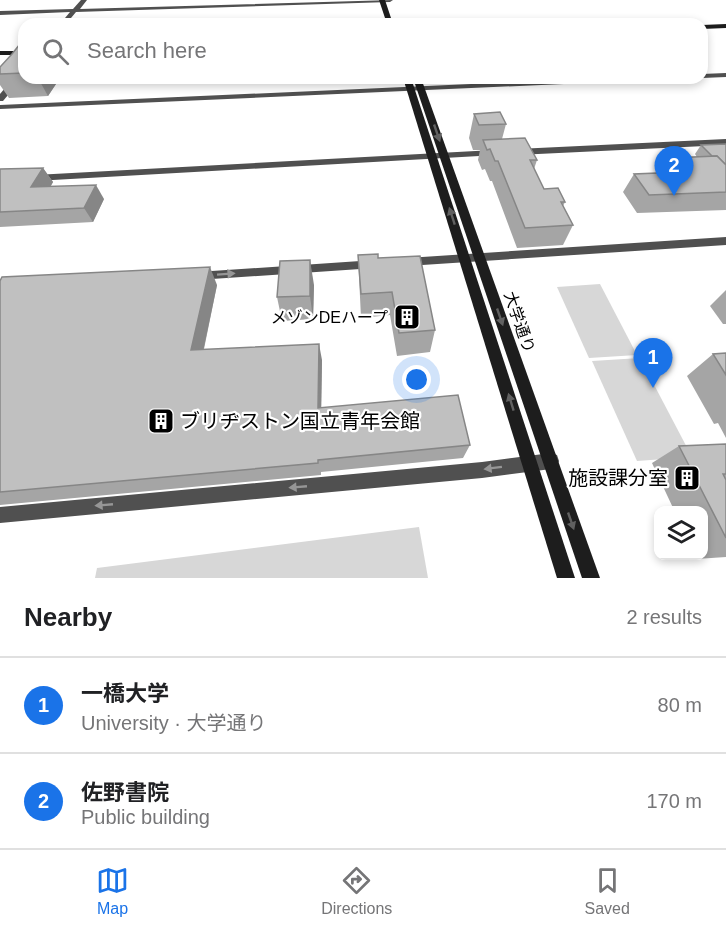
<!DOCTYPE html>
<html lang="en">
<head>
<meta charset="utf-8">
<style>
	body { margin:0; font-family:Arial,"Noto Sans JP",sans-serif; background:#f2f2f2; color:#202124 }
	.controls { position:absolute; right:18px; bottom:18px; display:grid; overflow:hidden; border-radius:12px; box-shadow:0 3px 9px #0003 }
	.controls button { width:54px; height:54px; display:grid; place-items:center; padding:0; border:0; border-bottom:2px solid #e0e0e0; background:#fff; color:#202124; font:30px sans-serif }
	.you { position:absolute; left:417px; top:380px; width:21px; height:21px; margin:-15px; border:4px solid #fff; border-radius:50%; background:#1a73e8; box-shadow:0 0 0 9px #1a73e833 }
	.badge { display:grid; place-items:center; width:39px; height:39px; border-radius:50%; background:#1a73e8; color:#fff; font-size:20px; font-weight:700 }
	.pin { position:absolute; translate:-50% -50px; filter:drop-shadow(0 2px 3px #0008) }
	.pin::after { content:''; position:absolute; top:32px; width:21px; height:18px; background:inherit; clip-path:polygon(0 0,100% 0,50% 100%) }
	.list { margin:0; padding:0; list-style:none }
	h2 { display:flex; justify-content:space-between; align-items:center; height:78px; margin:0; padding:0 24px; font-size:26px }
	h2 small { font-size:20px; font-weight:400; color:#757577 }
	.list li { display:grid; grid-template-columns:39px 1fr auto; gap:18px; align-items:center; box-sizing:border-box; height:96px; padding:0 24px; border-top:2px solid #e0e0e0 }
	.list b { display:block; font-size:22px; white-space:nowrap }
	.list p { margin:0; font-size:20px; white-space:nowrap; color:#757577 }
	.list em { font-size:20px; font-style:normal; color:#757577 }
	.icon { flex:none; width:33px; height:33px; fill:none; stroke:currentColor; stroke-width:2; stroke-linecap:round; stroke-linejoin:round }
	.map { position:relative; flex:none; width:726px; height:578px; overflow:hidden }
	.search { position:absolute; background:#fff; box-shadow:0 3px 9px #0003; left:18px; right:18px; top:18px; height:66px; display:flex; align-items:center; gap:15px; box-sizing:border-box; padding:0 21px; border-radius:18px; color:#757577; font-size:22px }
	.sheet { height:270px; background:#fff }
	nav { display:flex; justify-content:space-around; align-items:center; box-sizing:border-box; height:84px; border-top:2px solid #e0e0e0; background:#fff; font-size:16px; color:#757577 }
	nav a { display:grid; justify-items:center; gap:3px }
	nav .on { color:#1a73e8 }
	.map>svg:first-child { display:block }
</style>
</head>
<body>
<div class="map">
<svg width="726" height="578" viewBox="0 0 726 578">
	<rect width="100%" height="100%" fill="#fff"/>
	<g fill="#d7d7d7">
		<path d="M 600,284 L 637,355 L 589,358 L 557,287 Z"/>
		<path d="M 640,358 L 692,457 L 637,461 L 592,361 Z"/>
		<path d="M 419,527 L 428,578 L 95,578 L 97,568 Z"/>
	</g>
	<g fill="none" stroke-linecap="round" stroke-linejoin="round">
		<g fill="#505050" fill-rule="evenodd">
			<path d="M 81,0 L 87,0 L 80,9 L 393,0 L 390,2 L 76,12 L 66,24 L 60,24 L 70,12 L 0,15 L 0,11 L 73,9 Z"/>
			<path d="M 21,69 L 24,69 L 24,76 L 3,101 L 0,101 L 0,94 Z"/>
			<path d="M 726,73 L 726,77 L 702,78 L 701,78 L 702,74 Z"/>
			<path d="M 603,78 L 657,78 L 653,80 L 0,109 L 0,105 Z"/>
			<path d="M 726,139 L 726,145 L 517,155 L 513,152 L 517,149 Z"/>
			<path d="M 494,150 L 499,153 L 497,155 L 35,181 L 30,178 L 35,175 Z"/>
			<path d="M 726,237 L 726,245 L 407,266 L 401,262 L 407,258 Z"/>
			<path d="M 375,260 L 381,264 L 375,268 L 197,280 L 191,276 L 197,272 Z"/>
			<path d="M 551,453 L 557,455 L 559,461 L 557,467 L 551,469 L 482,478 L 0,523 L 0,507 L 482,462 Z"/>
		</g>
		<g fill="#1d1d1d" fill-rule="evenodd">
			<path d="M 379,0 L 385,0 L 393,24 L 387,24 Z"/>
			<path d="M 726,24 L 726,28 L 702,29 L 702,25 Z"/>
			<rect x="0" y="51" width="24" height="4"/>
			<path d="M 403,78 L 411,78 L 575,578 L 557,578 Z"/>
			<path d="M 413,78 L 421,78 L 600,578 L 582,578 Z"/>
		</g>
	</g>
	<g fill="#a5a5a5">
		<path d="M 24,39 L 24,78 L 60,78 L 48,96 L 9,98 L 0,85 L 0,67 L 12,54 Z"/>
		<path d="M 474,114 L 506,124 L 502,139 L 537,160 L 534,169 L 544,189 L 565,202 L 563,206 L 573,225 L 563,245 L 517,248 L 492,181 L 490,181 L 485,169 L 482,170 L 478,160 L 480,150 L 473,150 L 469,138 Z"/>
		<path d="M 726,144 L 726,210 L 637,213 L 623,192 L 634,174 L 661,173 L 670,158 L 697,157 L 695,154 L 701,145 Z"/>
		<path d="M 43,168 L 53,182 L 51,186 L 104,199 L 93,222 L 0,227 L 0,169 Z"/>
		<path d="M 358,255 L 378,258 L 435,330 L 430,352 L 397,356 L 390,315 L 361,318 Z"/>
		<path d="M 0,281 L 217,285 L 204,349 L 322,360 L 321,408 L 470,445 L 463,458 L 321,472 L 321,475 L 0,505 Z"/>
		<path d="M 314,285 L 313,319 L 282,321 L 277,297 Z"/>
		<path d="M 726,290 L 726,324 L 723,324 L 710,306 Z"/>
		<path d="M 726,353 L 726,438 L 718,423 L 714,424 L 687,376 L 713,354 Z"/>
		<path d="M 726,444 L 726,557 L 696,559 L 695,555 L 704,555 L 704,510 L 674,510 L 652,463 L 679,446 Z"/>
	</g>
	<g fill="#868686">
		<path d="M 38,78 L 60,78 L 48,96 Z"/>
		<path d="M 43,168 L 53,182 L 41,201 L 31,187 Z"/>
		<path d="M 96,185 L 104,199 L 93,222 L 84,208 Z"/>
		<path d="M 310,260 L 314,285 L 313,319 L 310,296 Z"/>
		<path d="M 210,267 L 217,285 L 200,366 L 191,350 Z"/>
		<path d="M 319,344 L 322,360 L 321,423 L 318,408 Z"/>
	</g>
	<g fill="#c0c0c0" stroke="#868686" stroke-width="1.5">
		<path d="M 24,39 L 24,73 L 0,74 L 0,67 L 12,54 Z"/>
		<path d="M 500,112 L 506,124 L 479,125 L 474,114 Z"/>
		<path d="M 525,138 L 537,160 L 530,160 L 544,189 L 558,188 L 565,202 L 561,202 L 573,225 L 525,228 L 498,161 L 495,161 L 490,149 L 487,150 L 483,140 Z"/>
		<path d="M 726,144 L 726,165 L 717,156 L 712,156 L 701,145 Z"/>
		<path d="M 717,156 L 726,165 L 726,192 L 649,195 L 634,174 L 682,172 L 670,158 Z"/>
		<path d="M 43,168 L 31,187 L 96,185 L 84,208 L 0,212 L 0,169 Z"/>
		<path d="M 378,254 L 378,258 L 420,256 L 435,330 L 399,333 L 392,292 L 361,294 L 358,255 Z"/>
		<path d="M 310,260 L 310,296 L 277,297 L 280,261 Z"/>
		<path d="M 210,267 L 191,350 L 319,344 L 318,408 L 458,395 L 470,445 L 318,460 L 318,463 L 0,492 L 0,281 L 2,277 Z"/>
		<path d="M 726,353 L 726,375 L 713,354 Z"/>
		<path d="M 726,444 L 726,474 L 723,474 L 726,480 L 726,538 L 679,446 Z"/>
	</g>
	<defs><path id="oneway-solid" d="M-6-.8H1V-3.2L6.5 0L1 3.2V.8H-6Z" transform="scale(1.5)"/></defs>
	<g fill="#616161">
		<use href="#oneway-solid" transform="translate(437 133) rotate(71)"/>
		<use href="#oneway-solid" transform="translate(452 216) rotate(-108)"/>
		<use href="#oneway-solid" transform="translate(500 317) rotate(71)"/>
		<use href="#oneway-solid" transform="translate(511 402) rotate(-107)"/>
		<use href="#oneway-solid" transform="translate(571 521) rotate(71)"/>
	</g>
	<g fill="#969696">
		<use href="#oneway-solid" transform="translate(226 274) rotate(-4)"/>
		<use href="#oneway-solid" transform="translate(493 468) rotate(173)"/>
		<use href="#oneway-solid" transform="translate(298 487) rotate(175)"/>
		<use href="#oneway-solid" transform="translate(104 505) rotate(175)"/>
	</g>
	<defs>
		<g id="building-square" transform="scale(1.35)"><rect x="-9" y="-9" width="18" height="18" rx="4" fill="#000" stroke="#fff"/><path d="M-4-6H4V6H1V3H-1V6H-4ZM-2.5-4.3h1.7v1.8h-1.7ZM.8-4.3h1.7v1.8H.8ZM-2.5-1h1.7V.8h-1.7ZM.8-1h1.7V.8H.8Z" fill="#fff"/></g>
	</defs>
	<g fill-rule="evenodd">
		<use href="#building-square" x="407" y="317"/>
		<use href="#building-square" x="161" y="421"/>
		<use href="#building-square" x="687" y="478"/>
	</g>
	<g text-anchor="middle" stroke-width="4.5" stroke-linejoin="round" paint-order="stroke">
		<g font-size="16" fill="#000" stroke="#fff" text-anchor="end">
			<text x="388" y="323">メゾンDEハープ</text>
		</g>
		<g font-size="16" fill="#000" stroke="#fff">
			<text transform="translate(520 322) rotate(71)" y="6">大学通り</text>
		</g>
		<g font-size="20" fill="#000" stroke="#fff" text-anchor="start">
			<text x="180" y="428">ブリヂストン国立青年会館</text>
			<text x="668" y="485" text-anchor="end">施設課分室</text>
		</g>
	</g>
</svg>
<div class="controls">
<button><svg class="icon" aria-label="layers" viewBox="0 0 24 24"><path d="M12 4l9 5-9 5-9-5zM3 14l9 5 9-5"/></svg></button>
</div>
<div class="you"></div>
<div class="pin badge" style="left:653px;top:388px">1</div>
<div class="pin badge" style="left:674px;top:196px">2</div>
<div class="search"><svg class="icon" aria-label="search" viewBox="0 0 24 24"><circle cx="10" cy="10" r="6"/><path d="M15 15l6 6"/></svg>Search here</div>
</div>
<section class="sheet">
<h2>Nearby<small>2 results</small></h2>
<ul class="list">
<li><span class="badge">1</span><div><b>一橋大学</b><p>University · 大学通り</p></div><em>80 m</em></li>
<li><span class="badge">2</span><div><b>佐野書院</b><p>Public building</p></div><em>170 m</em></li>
</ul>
</section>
<nav>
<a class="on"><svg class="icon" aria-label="map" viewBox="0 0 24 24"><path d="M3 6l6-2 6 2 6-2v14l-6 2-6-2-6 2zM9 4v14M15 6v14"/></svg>Map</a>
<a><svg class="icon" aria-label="directions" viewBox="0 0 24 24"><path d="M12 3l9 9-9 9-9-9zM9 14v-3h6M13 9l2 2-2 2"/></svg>Directions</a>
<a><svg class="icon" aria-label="saved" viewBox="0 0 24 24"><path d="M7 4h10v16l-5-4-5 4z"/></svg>Saved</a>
</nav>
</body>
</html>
